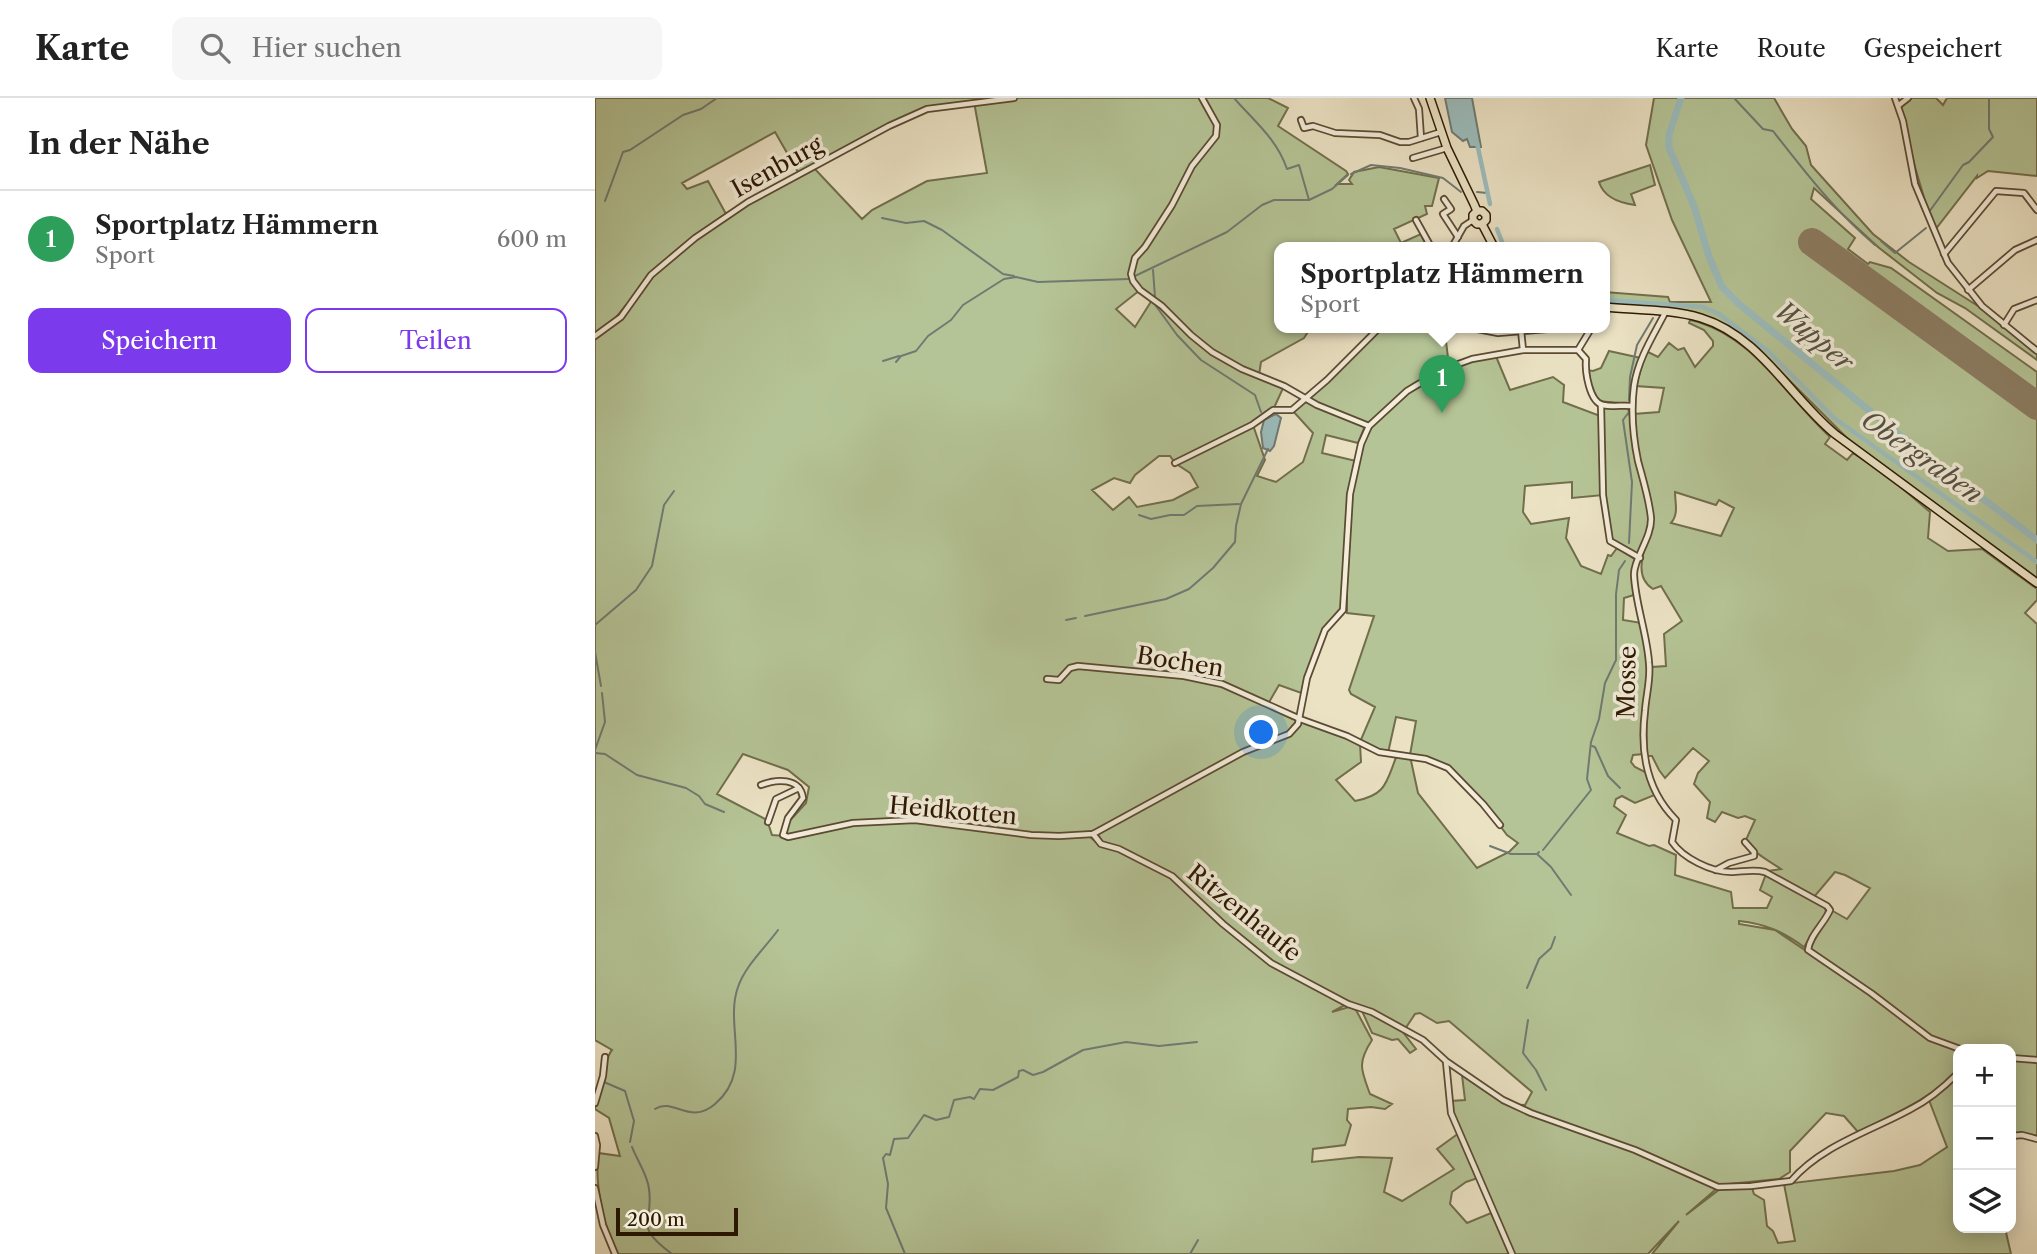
<!DOCTYPE html>
<html lang="de">
<head>
<meta charset="utf-8">
<style>
	body { margin:0; font-family:"Libre Caslon Text",serif; background:#f6f6f6; color:#222 }
	.controls { position:absolute; right:21px; bottom:21px; display:grid; overflow:hidden; border-radius:14px; box-shadow:0 4px 18px #0003 }
	.controls button { width:63px; height:63px; display:grid; place-items:center; padding:0; border:0; border-bottom:2px solid #e0e0e0; background:#fff; color:#222; font:35px sans-serif }
	.scale { position:absolute; left:21px; bottom:18px; width:122px; box-sizing:border-box; padding-left:7px; border:4px solid #2d1802; border-top:0; font-size:19px; line-height:24px; white-space:nowrap; color:#2d1802; -webkit-text-stroke:5px #f2ecd9; paint-order:stroke }
	.you { position:absolute; left:667px; top:635px; width:24px; height:24px; margin:-18px; border:5px solid #fff; border-radius:50%; background:#1a73e8; box-shadow:0 0 0 10px #1a73e833 }
	.badge { display:grid; place-items:center; width:46px; height:46px; border-radius:50%; background:#7c3aed; color:#fff; font-size:23px; font-weight:700 }
	.pin { position:absolute; translate:-50% -58px; filter:drop-shadow(0 2px 4px #0008) }
	.pin::after { content:''; position:absolute; top:37px; width:24px; height:21px; background:inherit; clip-path:polygon(0 0,100% 0,50% 100%) }
	.popup { position:absolute; left:679px; top:144px; width:336px; height:91px; box-sizing:border-box; display:grid; place-content:center; border-radius:14px; background:#fff; filter:drop-shadow(0 2px 5px #0005); font-size:23px; white-space:nowrap; color:#767676 }
	.popup b { font-size:26px; color:#222 }
	.popup::after { content:''; position:absolute; left:50%; top:100%; margin-left:-14px; border:14px solid transparent; border-top-color:#fff }
	.list { margin:0; padding:0; list-style:none }
	h2 { display:flex; justify-content:space-between; align-items:center; height:91px; margin:0; padding:0 28px; font-size:30px }
	h2 small { font-size:23px; font-weight:400; color:#767676 }
	.list li { display:grid; grid-template-columns:46px 1fr auto; gap:21px; align-items:center; box-sizing:border-box; height:98px; padding:0 28px; border-top:2px solid #e0e0e0 }
	.list b { display:block; font-size:26px; white-space:nowrap }
	.list p { margin:0; font-size:23px; white-space:nowrap; color:#767676 }
	.list em { font-size:23px; font-style:normal; color:#767676 }
	.actions { display:flex; gap:14px; padding:21px 28px }
	.actions a { flex:1; padding:16px 0; border:2px solid #7c3aed; border-radius:14px; text-align:center; font-size:24px; color:#7c3aed }
	.actions .main { background:#7c3aed; color:#fff }
	.icon { flex:none; width:38px; height:38px; fill:none; stroke:currentColor; stroke-width:2; stroke-linecap:round; stroke-linejoin:round }
	.map { position:relative; flex:none; width:1442px; height:1156px; overflow:hidden }
	header { display:flex; align-items:center; gap:42px; box-sizing:border-box; height:98px; padding:0 35px; background:#fff; border-bottom:2px solid #e0e0e0 }
	header strong { font-size:33px }
	nav { display:flex; gap:38px; margin-inline-start:auto; font-size:24px }
	.search { width:490px; height:63px; background:#f6f6f6; display:flex; align-items:center; gap:18px; box-sizing:border-box; padding:0 24px; border-radius:14px; color:#767676; font-size:26px }
	main { display:flex }
	aside { flex:1; background:#fff }
	.map>svg:first-child { display:block }
</style>
</head>
<body>
<header>
<strong>Karte</strong>
<div class="search"><svg class="icon" aria-label="search" viewBox="0 0 24 24"><circle cx="10" cy="10" r="6"/><path d="M15 15l6 6"/></svg>Hier suchen</div>
<nav><a>Karte</a><a>Route</a><a>Gespeichert</a></nav>
</header>
<main>
<aside>
<h2>In der Nähe<small></small></h2>
<ul class="list">
<li><span class="badge" style="background:#2e9e5b">1</span><div><b>Sportplatz Hämmern</b><p>Sport</p></div><em>600 m</em></li>
</ul>
<div class="actions"><a class="main">Speichern</a><a>Teilen</a></div>
</aside>
<div class="map">
<svg width="1442" height="1156" viewBox="0 0 1442 1156">
	<rect width="100%" height="100%" fill="#ebe2c4"/>
	<filter id="stains"><feTurbulence type="fractalNoise" baseFrequency=".00286" numOctaves="4"/><feColorMatrix values="0 0 0 0 .2 0 0 0 0 .09 0 0 0 0 .02 0 0 0 .5 -.17"/></filter>
	<radialGradient id="worn" r=".72"><stop offset=".6" stop-color="#630" stop-opacity="0"/><stop offset="1" stop-color="#630" stop-opacity=".3"/></radialGradient>
	<g fill="#b5c496" stroke="#716e4c" stroke-width="2" fill-rule="evenodd">
		<path d="M 0,0 L 673,0 L 693,10 L 683,28 L 751,73 L 753,76 L 742,86 L 757,86 L 754,82 L 759,74 L 784,69 L 844,80 L 837,108 L 830,108 L 832,116 L 799,131 L 806,145 L 826,136 L 832,149 L 684,149 L 684,229 L 716,229 L 709,240 L 666,264 L 664,277 L 689,288 L 678,312 L 658,327 L 670,362 L 662,378 L 681,384 L 708,364 L 718,335 L 697,312 L 787,229 L 847,229 L 850,235 L 854,268 L 818,286 L 774,325 L 766,323 L 770,328 L 763,345 L 731,337 L 727,355 L 761,363 L 753,396 L 747,509 L 730,532 L 712,580 L 709,596 L 684,587 L 673,606 L 703,622 L 692,635 L 626,664 L 498,733 L 470,737 L 495,739 L 506,748 L 523,753 L 576,779 L 675,866 L 750,907 L 737,914 L 754,909 L 761,912 L 777,942 C 762,965 766,972 775,996 L 797,1006 L 790,1011 L 776,1009 L 753,1011 L 752,1022 L 756,1027 L 750,1047 L 718,1051 L 717,1064 L 764,1059 L 797,1060 L 789,1094 L 807,1103 L 859,1071 L 842,1051 L 864,1035 L 883,1080 L 871,1084 L 857,1094 L 855,1106 L 872,1125 L 896,1115 L 915,1156 L 21,1156 C 8,1124 0,1090 3,1055 L 25,1058 L 14,1020 L 0,1011 C 2,999 10,960 17,952 L 0,942 L 0,239 L 28,220 L 35,208 L 31,207 L 18,223 L 0,235 ZM 379,4 L 392,75 L 332,83 L 277,112 L 267,121 L 218,69 L 310,20 L 332,11 ZM 180,34 L 203,74 L 211,72 L 110,132 L 131,116 L 113,83 L 92,91 L 87,85 ZM 545,192 L 557,202 L 540,229 L 521,211 ZM 564,358 L 575,358 L 580,365 L 595,375 L 603,389 L 578,402 L 542,409 L 534,399 L 518,412 L 497,392 L 519,380 L 535,385 L 540,377 ZM 148,656 L 193,672 L 214,689 L 211,705 L 189,729 L 190,738 L 177,737 L 172,722 L 122,696 Z"/>
		<path d="M 1059,0 L 1179,0 L 1197,31 L 1211,48 L 1216,67 L 1278,136 L 1314,164 L 1383,208 L 1442,253 L 1442,262 L 1370,210 L 1342,195 L 1283,149 L 1219,90 L 1216,101 L 1260,140 L 1253,151 L 1273,166 L 1275,164 L 1296,170 L 1442,274 L 1442,482 L 1363,425 L 1254,342 L 1163,251 L 1121,223 L 1010,207 L 1010,194 L 1073,199 L 1075,204 L 1116,204 L 1077,122 L 1051,47 Z"/>
		<path d="M 1313,0 L 1341,0 L 1348,7 L 1352,0 L 1442,0 L 1442,78 L 1393,73 L 1382,80 L 1382,78 L 1340,132 C 1325,91 1314,51 1306,8 Z"/>
		<path d="M 1055,67 L 1060,87 L 1036,96 L 1040,107 C 1025,105 1009,100 1004,84 Z"/>
		<path d="M 1095,222 C 1158,236 1190,298 1235,339 L 1230,346 L 1252,362 L 1258,355 L 1294,379 L 1335,414 L 1333,440 L 1353,453 L 1387,451 L 1442,491 L 1442,502 L 1430,515 L 1442,526 L 1442,1040 L 1416,1038 L 1416,951 L 1371,951 L 1335,938 L 1277,893 L 1215,852 L 1215,848 L 1236,812 L 1252,821 L 1275,790 L 1250,777 L 1240,774 L 1219,799 L 1172,773 L 1186,771 C 1173,762 1160,756 1150,744 L 1160,722 L 1150,718 L 1143,720 L 1127,714 L 1120,724 L 1112,720 L 1115,704 L 1099,686 L 1103,675 L 1114,663 L 1098,650 L 1070,680 L 1064,672 L 1057,658 L 1052,658 L 1051,624 L 1057,569 L 1071,568 L 1069,536 L 1087,523 L 1066,488 L 1058,491 C 1038,479 1049,453 1054,434 L 1043,457 L 1015,442 L 1008,397 L 977,400 L 977,384 L 930,388 L 928,414 L 936,426 L 974,420 L 971,440 L 986,468 L 1006,476 L 1013,457 L 1016,458 L 1022,450 L 1041,462 L 1038,469 L 1042,496 L 1029,500 L 1028,522 L 1047,525 L 1053,572 L 1049,656 L 1038,657 L 1036,664 L 1040,669 L 1052,675 L 1062,696 L 1040,705 L 1027,698 L 1021,701 L 1019,708 L 1031,717 L 1022,735 L 1054,748 L 1059,747 L 1081,757 L 1080,777 L 1136,794 L 1138,810 L 1172,810 L 1177,799 L 1165,792 L 1171,776 L 1230,808 L 1231,816 L 1209,849 C 1187,833 1171,826 1144,823 L 1144,826 L 1180,832 L 1275,896 L 1334,941 L 1363,952 L 1363,973 C 1332,1003 1301,1015 1263,1034 L 1249,1018 L 1231,1015 L 1195,1053 L 1195,1074 L 1184,1081 L 1123,1087 L 1077,1069 L 1119,1089 L 1120,1092 L 1091,1117 L 1125,1091 L 1157,1090 L 1159,1096 L 1169,1102 L 1172,1128 L 1178,1133 L 1183,1145 L 1200,1143 L 1189,1086 L 1299,1073 L 1325,1067 L 1352,1049 L 1334,1002 L 1363,977 L 1363,1130 L 1410,1130 L 1416,1156 L 1057,1156 L 1084,1123 L 1053,1156 L 919,1156 L 858,1015 L 856,1003 L 870,1002 L 867,977 C 886,990 906,1007 930,1007 L 937,994 L 854,923 L 842,925 L 825,915 L 820,916 L 810,931 L 695,874 L 678,863 L 630,824 L 578,777 L 507,744 L 503,736 L 626,665 L 694,636 L 705,621 L 765,644 L 780,609 L 756,596 L 754,592 L 779,518 L 752,515 C 752,463 749,381 774,334 C 782,317 830,279 848,272 C 864,265 883,261 900,256 L 915,292 L 958,279 L 969,287 L 968,304 L 1005,318 L 1008,308 L 1033,310 L 1041,347 L 1039,316 L 1064,314 L 1069,290 L 1041,288 L 1051,253 L 1063,259 L 1074,245 L 1083,252 L 1089,250 L 1100,269 L 1118,248 L 1118,243 L 1109,232 L 1094,225 ZM 1080,394 L 1121,407 L 1124,402 L 1139,410 L 1126,438 L 1076,425 C 1084,416 1080,405 1080,394 ZM 801,619 L 821,623 L 815,657 L 802,657 C 791,684 792,697 760,703 L 741,682 L 766,664 L 765,645 L 793,655 ZM 815,658 L 853,670 L 888,705 L 912,737 L 923,745 L 914,754 L 882,770 L 823,695 Z"/>
		<path d="M 1014,253 L 1046,260 L 1038,288 L 1035,290 L 1035,306 L 1003,303 L 991,276 L 991,272 L 998,273 L 1006,270 Z"/>
		<path d="M 767,913 L 776,915 L 807,933 L 821,951 L 815,955 L 803,941 L 797,942 L 777,935 Z"/>
	</g>
	<g fill="#9bbcbd" stroke="#6f7a72" stroke-width="2">
		<path d="M 850,0 L 877,0 L 886,49 L 875,49 L 872,41 L 868,43 L 857,34 Z"/>
		<path d="M 681,316 L 686,320 L 679,348 L 675,353 L 668,350 L 666,334 L 669,322 Z"/>
	</g>
	<g fill="none" stroke-linecap="round" stroke-linejoin="round">
		<g stroke="#6f7a72" stroke-width="2">
			<path d="M 639,0 C 659,23 682,41 692,71 L 704,67 L 714,102"/>
			<path d="M 1139,0 L 1168,31 L 1178,33 C 1210,74 1240,113 1280,147"/>
			<path d="M 756,76 L 776,67 L 805,70 L 848,80 L 866,94"/>
			<path d="M 882,94 L 892,95"/>
			<path d="M 10,103 L 28,54 L 35,52 L 88,17 L 106,11 L 122,0"/>
			<path d="M 287,120 L 311,125 L 329,123 L 347,132 L 408,176 L 419,178"/>
			<path d="M 1337,121 L 1334,114 L 1368,67 L 1374,64 L 1398,39 L 1394,31 L 1394,0"/>
			<path d="M 1286,143 L 1300,155 L 1331,130"/>
			<path d="M 558,172 L 560,199"/>
			<path d="M 540,178 L 632,134 L 667,107 L 679,102 L 714,102 L 737,91 L 753,77"/>
			<path d="M 561,208 L 582,237 L 606,262 L 660,297 L 666,314"/>
			<path d="M 288,263 L 304,258"/>
			<path d="M 301,264 L 306,258 L 321,253 L 333,238 L 356,222 L 368,207 L 409,181 L 421,179 L 443,184 L 534,181"/>
			<path d="M 1034,302 L 1035,279 L 1042,247 L 1058,220"/>
			<path d="M 544,417 L 556,421 L 575,417 L 589,417 L 602,408 L 644,406"/>
			<path d="M 1034,445 L 1037,384 L 1028,322 L 1034,314"/>
			<path d="M 490,518 L 571,501 L 594,491 L 618,470 L 640,444 L 641,428 L 646,406 L 673,351"/>
			<path d="M 471,522 L 481,520"/>
			<path d="M 0,527 L 41,492 L 57,468 L 69,407 L 79,393"/>
			<path d="M 0,554 L 6,588"/>
			<path d="M 997,648 L 1000,649 L 1013,678 L 1025,690"/>
			<path d="M 0,652 L 10,624 L 7,595"/>
			<path d="M 0,655 L 10,656 L 42,677 L 91,690 L 104,698 L 110,706 L 129,714"/>
			<path d="M 895,748 L 916,756 L 941,756"/>
			<path d="M 948,752 L 996,692 L 992,681 L 996,644 L 1004,621 L 1010,585 L 1021,562 L 1021,496 L 1024,472 L 1030,463"/>
			<path d="M 944,754 L 942,756 L 956,769 L 976,797"/>
			<path d="M 932,890 L 944,861 L 956,850 L 960,839"/>
			<path d="M 933,922 L 928,955 L 941,972 L 951,992"/>
			<path d="M 9,984 L 30,993 L 39,1023 L 35,1044"/>
			<path d="M 60,1011 C 78,999 95,1028 120,1006 C 159,973 129,928 143,889 C 150,868 170,850 183,832"/>
			<path d="M 37,1049 C 42,1062 53,1078 54,1091 C 59,1127 37,1126 77,1156"/>
			<path d="M 310,1156 L 291,1110 L 293,1086 L 288,1060 L 291,1056 L 295,1057 L 299,1041 L 313,1040 L 329,1017 L 341,1022 L 354,1019 L 359,1002 L 375,999 L 379,1001 L 385,991 L 398,992 L 423,979 L 424,973 L 428,972 L 438,977 L 448,974 L 488,952 L 531,944 L 564,948 L 602,944"/>
			<path d="M 595,1156 L 603,1142"/>
		</g>
		<g stroke="#9bbcbd" stroke-width="4.5">
			<path d="M 882,45 L 895,106"/>
			<path d="M 902,131 L 909,149"/>
			<path d="M 1010,202 L 1108,209 L 1124,216 L 1174,254 L 1239,320 L 1442,464"/>
		</g>
		<path stroke="#9bbcbd" stroke-width="7" d="M 1086,0 L 1074,37 L 1074,50 L 1099,108 L 1114,159 L 1127,189 L 1145,207 L 1302,335 L 1442,442"/>
		<path stroke="#8c7d63" stroke-width="28" d="M 1217,144 L 1442,308"/>
		<g stroke="#5c4a32" stroke-width="8">
			<g id="minor">
				<path d="M 607,0 L 622,27 L 621,38 L 597,68 L 577,107 L 550,149 L 540,160 L 536,176 L 538,183 L 545,192 L 567,208 L 596,237 L 617,254 L 647,271 L 689,288 L 722,307 L 774,328"/>
				<path d="M 819,0 L 824,11 L 826,40"/>
				<path d="M 1300,0 L 1308,23 L 1320,86 L 1353,165 L 1387,208 L 1442,253"/>
				<path d="M 1304,7 L 1313,0"/>
				<path d="M 706,22 L 709,30 L 718,28 L 740,35 L 785,37 L 805,44 L 814,44 L 846,34"/>
				<path d="M 818,60 L 852,50"/>
				<path d="M 849,101 L 856,111 L 848,116 L 863,139"/>
				<path d="M 821,122 L 836,149"/>
				<path d="M 857,149 L 869,128 L 878,122"/>
				<path d="M 1349,156 L 1401,93 L 1429,95 L 1442,112"/>
				<path d="M 1373,192 L 1420,152 L 1442,142"/>
				<path d="M 1070,215 C 1058,238 1043,261 1039,288 C 1036,312 1038,339 1043,363 C 1048,382 1054,400 1056,420 C 1057,439 1039,460 1039,476 C 1040,505 1052,535 1054,565 C 1056,581 1051,597 1050,613 C 1045,653 1051,692 1081,722 L 1077,744 C 1088,760 1116,774 1136,774 C 1147,774 1158,771 1170,774 L 1232,808 L 1235,812 C 1229,826 1215,837 1213,852 L 1276,895 L 1335,940 L 1365,951"/>
				<path d="M 1010,220 L 1012,209"/>
				<path d="M 1409,227 L 1419,211 L 1442,202"/>
				<path d="M 872,229 L 903,235 L 964,230"/>
				<path d="M 926,232 L 928,252"/>
				<path d="M 0,238 L 26,219 L 56,177 L 100,140 L 153,104 L 294,28 L 332,11 L 419,0"/>
				<path d="M 983,252 L 991,261 C 990,273 994,304 1008,307 C 1017,309 1028,307 1037,308"/>
				<path d="M 1006,307 L 1008,397 L 1015,443 L 1045,460"/>
				<path d="M 580,365 L 657,327 L 678,312 L 697,312 L 732,282 L 785,229"/>
				<path d="M 452,581 L 464,582 L 475,570 L 483,568 L 589,578 L 627,586 L 705,621 L 752,638 L 784,654 L 831,661 L 853,670 L 888,706 L 905,727"/>
				<path d="M 166,687 C 181,681 205,679 208,700 L 193,720 L 188,737 L 193,739 L 258,725 L 320,722 L 436,737 L 464,738 L 498,736 L 648,654 L 694,636 L 703,626 L 712,580 L 730,532 L 748,512 L 755,396 L 766,346 L 774,328 L 812,293 L 847,272 L 877,261 L 928,252 L 983,252 L 997,229"/>
				<path d="M 173,724 L 181,701 L 204,690"/>
				<path d="M 498,736 L 506,746 L 524,751 L 577,778 L 628,826 L 676,865 L 753,906 L 777,914 L 828,942 L 851,963 L 908,1002 L 936,1015 L 1040,1052 L 1123,1089 L 1156,1088 L 1196,1083 C 1227,1047 1276,1033 1316,1011 C 1334,1002 1349,989 1363,975"/>
				<path d="M 1121,772 L 1134,765 L 1159,758 L 1159,754 L 1150,744"/>
				<path d="M 1416,960 L 1442,962"/>
				<path d="M 851,964 L 856,1015 L 917,1156"/>
				<path d="M 0,1005 L 8,978 L 10,959"/>
				<path d="M 0,1038 L 2,1047 L 0,1069"/>
				<path d="M 1416,1038 L 1427,1037 L 1442,1041"/>
				<path d="M 0,1090 L 8,1127 L 20,1156"/>
			</g>
		</g>
		<g stroke="#2d1802" stroke-width="10">
			<g id="primary">
				<path d="M 835,0 L 852,50 L 879,106 L 882,113 L 878,117 L 878,122 L 882,126 L 887,126"/>
				<path d="M 882,113 L 887,113 L 891,117 L 891,122 L 887,126"/>
				<path d="M 887,126 L 899,149"/>
				<path d="M 1010,209 C 1041,212 1076,211 1106,220 C 1165,238 1195,299 1240,336 L 1442,485"/>
			</g>
		</g>
		<use href="#minor" stroke="#f2ecd9" stroke-width="4.5"/>
		<use href="#primary" stroke="#ebe2c4" stroke-width="7"/>
	</g>
	<g text-anchor="middle" stroke-width="7" stroke-linejoin="round" paint-order="stroke">
		<g font-size="24" fill="#2d1802" stroke="#f2ecd9">
			<text transform="translate(182 69) rotate(-29)" y="8">Isenburg</text>
			<text transform="translate(585 564) rotate(9)" y="8">Bochen</text>
			<text transform="translate(1032 584) rotate(-89)" y="8">Mosse</text>
			<text transform="translate(358 713) rotate(5)" y="8">Heidkotten</text>
			<text transform="translate(649 815) rotate(39)" y="8">Ritzenhaufe</text>
		</g>
		<g font-size="26" font-style="italic" fill="#545143" stroke="#f2ecd9">
			<text transform="translate(1219 238) rotate(40)" y="9">Wupper</text>
			<text transform="translate(1327 359) rotate(35)" y="9">Obergraben</text>
		</g>
	</g>
	<rect width="100%" height="100%" filter="url(#stains)"/>
	<rect width="100%" height="100%" fill="url(#worn)"/>
</svg>
<div class="controls">
<button>+</button>
<button>−</button>
<button><svg class="icon" aria-label="layers" viewBox="0 0 24 24"><path d="M12 4l9 5-9 5-9-5zM3 14l9 5 9-5"/></svg></button>
</div>
<div class="scale">200 m</div>
<div class="you"></div>
<div class="pin badge" style="left:847px;top:315px;background:#2e9e5b">1</div>
<div class="popup"><b>Sportplatz Hämmern</b>Sport</div>
</div>
</main>
</body>
</html>
